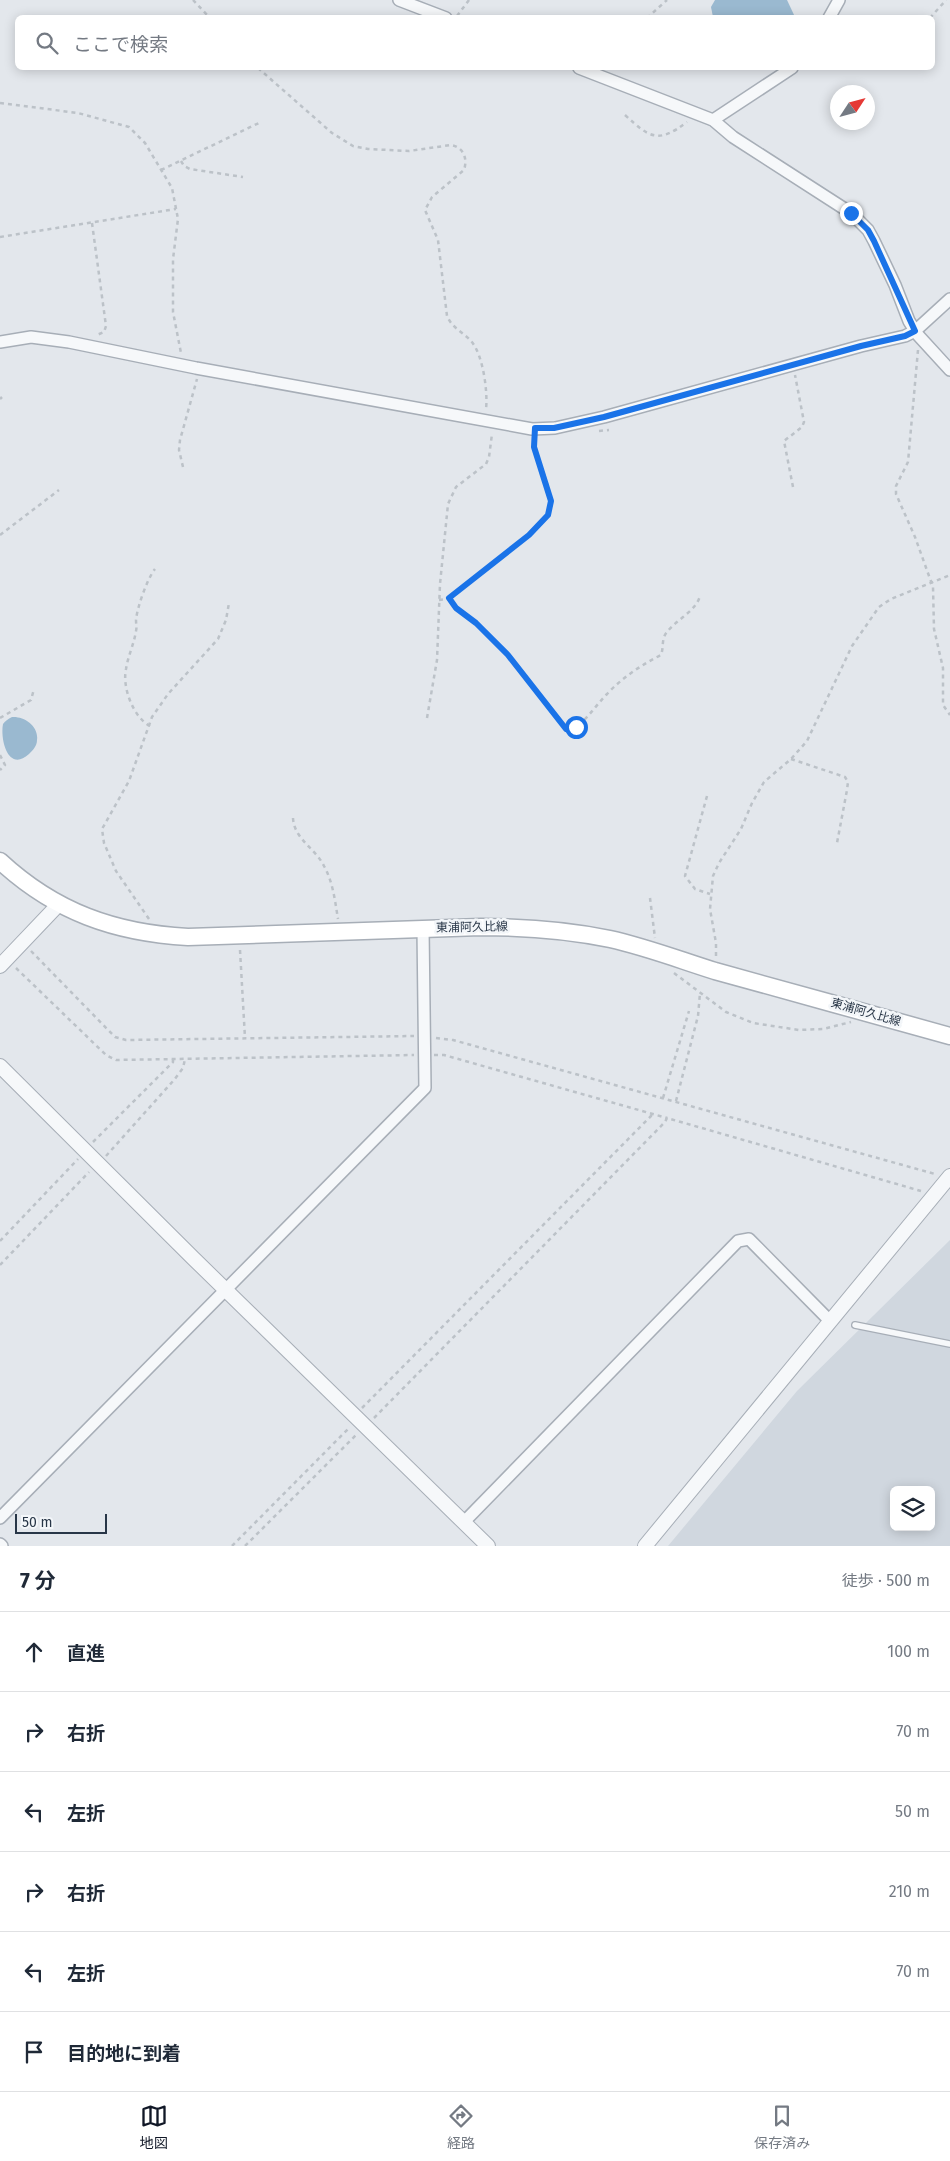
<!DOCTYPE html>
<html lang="ja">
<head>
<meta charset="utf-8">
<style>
	body { margin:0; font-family:"Fira Sans","Noto Sans JP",sans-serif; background:#f6f6f7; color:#1f2937 }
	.controls { position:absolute; right:15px; bottom:15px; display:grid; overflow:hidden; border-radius:8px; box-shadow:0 2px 12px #0003 }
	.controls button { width:45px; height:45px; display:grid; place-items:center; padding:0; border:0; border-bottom:1px solid #e0e1e3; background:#fff; color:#1f2937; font:25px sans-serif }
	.compass { position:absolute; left:830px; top:85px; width:45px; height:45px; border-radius:50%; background:#fff; box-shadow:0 2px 12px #0003; rotate:54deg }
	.scale { position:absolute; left:15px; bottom:12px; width:92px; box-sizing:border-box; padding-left:5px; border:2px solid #283647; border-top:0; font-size:14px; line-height:18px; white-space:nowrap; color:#283647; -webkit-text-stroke:4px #f3f6f9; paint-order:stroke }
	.stop { position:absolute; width:15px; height:15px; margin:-11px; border:4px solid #1a73e8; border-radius:50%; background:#fff }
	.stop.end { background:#1a73e8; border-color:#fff; box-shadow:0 1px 5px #0008 }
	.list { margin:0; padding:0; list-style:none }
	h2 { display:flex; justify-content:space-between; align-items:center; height:65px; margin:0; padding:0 20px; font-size:21px }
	h2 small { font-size:16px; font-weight:400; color:#747a83 }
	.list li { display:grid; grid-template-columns:32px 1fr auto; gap:15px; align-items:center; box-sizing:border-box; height:80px; padding:0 20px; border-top:1px solid #e0e1e3 }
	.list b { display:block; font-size:19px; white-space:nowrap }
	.list em { font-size:16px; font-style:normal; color:#747a83 }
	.icon { flex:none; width:28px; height:28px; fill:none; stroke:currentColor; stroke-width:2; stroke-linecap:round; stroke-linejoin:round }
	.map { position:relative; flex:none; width:950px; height:1546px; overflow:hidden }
	.search { position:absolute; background:#fff; box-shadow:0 2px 12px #0003; left:15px; right:15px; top:15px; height:55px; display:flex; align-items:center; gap:12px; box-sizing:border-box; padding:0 18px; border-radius:8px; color:#747a83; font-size:19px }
	.sheet { height:545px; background:#fff }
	nav { display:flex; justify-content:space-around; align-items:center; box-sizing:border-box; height:70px; border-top:1px solid #e0e1e3; background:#fff; font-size:14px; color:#747a83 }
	nav a { display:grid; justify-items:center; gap:2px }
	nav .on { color:#111827 }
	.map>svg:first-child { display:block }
</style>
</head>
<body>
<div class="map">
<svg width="950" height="1546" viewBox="0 0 950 1546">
	<rect width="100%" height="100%" fill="#e3e7ec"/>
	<path fill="#d0d7df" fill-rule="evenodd" d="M 950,1240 L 950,1546 L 668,1546 L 797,1391 ZM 894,1490 L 931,1490 L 931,1527 L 894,1527 Z"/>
	<g fill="#9ab9d0">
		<path d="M 715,0 L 787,0 L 795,17 L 713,17 L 711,7 Z"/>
		<path d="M 12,717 C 24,716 39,726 37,740 C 37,746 33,750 29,754 C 8,773 0,739 3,724 C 5,721 8,719 12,717 Z"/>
	</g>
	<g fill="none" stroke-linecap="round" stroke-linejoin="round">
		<g stroke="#a7aeb7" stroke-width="8">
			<path id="service" d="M 855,1325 L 950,1344"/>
		</g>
		<g stroke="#a7aeb7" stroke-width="14">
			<g id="minor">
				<path d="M 399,0 L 446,18"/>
				<path d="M 829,18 L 839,0"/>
				<path d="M 579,68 L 713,120 L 733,137 L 851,213 L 868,230 L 874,241 L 895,285 L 909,321 L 917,334 L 950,370"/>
				<path d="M 713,120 L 792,68"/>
				<path d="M 0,342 L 31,337 L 69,342 L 196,368 L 532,429 L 555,428 L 604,417 L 861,346 L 905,336 L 915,331 L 950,299"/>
				<path d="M 0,1518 L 425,1088 L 423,928"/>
				<path d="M 464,1522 L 738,1241 L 749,1239 L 829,1320"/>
				<path d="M 0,1544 L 2,1546"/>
			</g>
		</g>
		<g stroke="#a7aeb7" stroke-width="16">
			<g id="tertiary">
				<path d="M 0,966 L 58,905"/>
				<path d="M 0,1066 L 193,1258 L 488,1546"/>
				<path d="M 645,1546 L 950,1176"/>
			</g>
		</g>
		<g stroke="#a7aeb7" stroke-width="19">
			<path id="secondary" d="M 0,861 C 55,912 115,933 188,937 L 481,927 C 525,927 567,930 610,939 C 646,947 680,960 715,971 C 793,993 872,1014 950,1036"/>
		</g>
		<g stroke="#bcc2c8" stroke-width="2.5" stroke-dasharray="4 4" stroke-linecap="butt">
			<path d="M 193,0 L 210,18"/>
			<path d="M 457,16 L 469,0"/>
			<path d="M 647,18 L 667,0"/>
			<path d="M 930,18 L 946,0"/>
			<path d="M 258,68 L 332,133 L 353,146 L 368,149 L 409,151 L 451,145 C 463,147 468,158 464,170 L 432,197 L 425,210 L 438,240 L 447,316 C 452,328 463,332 471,341 C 483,354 488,392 486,409"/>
			<path d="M 0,103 L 78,113 L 129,127 L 145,143 L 172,188 L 178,219 L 173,259 L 173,312 L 181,353"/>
			<path d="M 625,115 C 650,138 658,144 687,122"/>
			<path d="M 181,161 L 184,166 L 190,169 L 243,177"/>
			<path d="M 161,170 L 261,122"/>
			<path d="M 92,223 L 106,326 L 104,332 L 97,335"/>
			<path d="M 0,237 L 176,209"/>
			<path d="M 918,350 L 908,462 L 896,486 L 896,494 L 915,537 L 933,587 L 934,629 L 943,668 L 943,705 L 950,715"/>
			<path d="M 0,399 L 2,397"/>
			<path d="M 599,431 L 609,430"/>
			<path d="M 183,467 L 179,450 L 180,440 L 197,379"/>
			<path d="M 793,487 L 784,441 L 802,427 L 804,422 L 795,375"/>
			<path d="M 0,535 L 59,490"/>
			<path d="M 449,599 C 469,583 548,527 551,506 C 552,491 539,462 534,447 L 534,440"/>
			<path d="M 439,600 L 449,599 L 456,608 L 476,623 L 508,655 L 566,729 L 571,730 C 586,722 595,706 607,694 C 622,678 641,665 661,655 C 664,647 661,639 667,632 C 676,620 696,611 700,596"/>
			<path d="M 0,718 L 31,700 L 34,689"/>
			<path d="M 427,718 L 437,660 L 440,584 L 448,504 L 456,487 L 486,464 L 489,457 L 492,434"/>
			<path d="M 150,726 C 133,717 122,687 126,669 C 128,656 134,644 136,631 C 137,627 136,624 136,620 C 137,608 147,579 155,569"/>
			<path d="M 0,755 L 5,765 L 0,770"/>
			<path d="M 791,759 L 845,777 L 848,782 L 847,790 L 837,843"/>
			<path d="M 707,796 L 685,876 L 695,889 L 710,894"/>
			<path d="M 293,818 C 294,839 316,849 324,866 C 333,882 335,901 338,919"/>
			<path d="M 650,898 L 655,938"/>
			<path d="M 149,919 L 116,871 L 104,843 L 102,829 L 129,781 L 152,717 L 168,694 L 218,639 L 226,620 L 229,603"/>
			<path d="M 240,950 L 245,1038"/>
			<path d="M 31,951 L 115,1037 L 126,1040 L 414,1036"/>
			<path d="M 716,956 L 716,943 L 710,909 L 713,876 L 719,863 L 741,829 L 752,803 L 764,782 L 791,759 L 807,741 L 852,646 L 879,607 L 891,599 L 950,575"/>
			<path d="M 16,968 L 106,1055 L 116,1060 L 414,1055"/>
			<path d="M 674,973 L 726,1012 L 753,1023 L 799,1030 L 823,1029 L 851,1022"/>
			<path d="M 436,1038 L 453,1040 L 935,1174"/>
			<path d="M 434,1055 L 444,1055 L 667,1118"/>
			<path d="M 663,1098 L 689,1011"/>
			<path d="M 676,1101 L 698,1016 L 700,993"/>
			<path d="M 93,1142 L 173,1062 L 173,1059"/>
			<path d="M 106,1156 L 174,1080 L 183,1068 L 185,1059"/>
			<path d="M 0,1241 L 78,1159"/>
			<path d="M 0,1265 L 89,1172"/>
			<path d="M 362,1408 L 651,1116 L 652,1113"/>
			<path d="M 374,1418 L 665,1122 L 667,1118 L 921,1191"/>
			<path d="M 232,1546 L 349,1428"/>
			<path d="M 245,1546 L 357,1434"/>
		</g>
		<use href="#service" stroke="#f6f8fa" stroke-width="5.5"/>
		<use href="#minor" stroke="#f6f8fa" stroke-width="11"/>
		<use href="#tertiary" stroke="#f6f8fa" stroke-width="14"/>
		<use href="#secondary" stroke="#fff" stroke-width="16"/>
	</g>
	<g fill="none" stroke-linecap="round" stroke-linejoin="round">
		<path stroke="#1a73e8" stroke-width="6" d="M 576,727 L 570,730 L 566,729 L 508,655 L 476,623 L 456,608 L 449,598 L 529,535 L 548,515 L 551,501 L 534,447 L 535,428 L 554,428 L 604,417 L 861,346 L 905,336 L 915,331 L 874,241 L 868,230 L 851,213"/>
	</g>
	<g text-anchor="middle" stroke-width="5" stroke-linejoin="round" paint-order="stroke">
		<g font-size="12" fill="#283647" stroke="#f3f6f9">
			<text transform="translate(472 927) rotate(-1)" y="4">東浦阿久比線</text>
			<text transform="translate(866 1012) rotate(16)" y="4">東浦阿久比線</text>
		</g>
	</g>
</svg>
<div class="controls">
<button><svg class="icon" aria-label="layers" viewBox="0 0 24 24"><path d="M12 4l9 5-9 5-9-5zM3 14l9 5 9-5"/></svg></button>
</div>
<svg class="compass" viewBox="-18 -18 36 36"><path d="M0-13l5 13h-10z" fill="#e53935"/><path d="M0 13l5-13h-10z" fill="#747a83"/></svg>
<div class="scale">50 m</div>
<div class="stop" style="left:576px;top:727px"></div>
<div class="stop end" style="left:851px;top:213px"></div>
<div class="search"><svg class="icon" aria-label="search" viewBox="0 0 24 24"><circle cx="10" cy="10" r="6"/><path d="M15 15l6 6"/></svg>ここで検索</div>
</div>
<section class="sheet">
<h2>7 分<small>徒歩 · 500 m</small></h2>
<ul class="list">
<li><svg class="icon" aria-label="ahead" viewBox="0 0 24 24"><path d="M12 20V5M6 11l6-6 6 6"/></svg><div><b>直進</b></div><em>100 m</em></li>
<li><svg class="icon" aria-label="right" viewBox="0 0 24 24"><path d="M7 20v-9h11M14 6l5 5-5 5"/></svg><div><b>右折</b></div><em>70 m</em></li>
<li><svg class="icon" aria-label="left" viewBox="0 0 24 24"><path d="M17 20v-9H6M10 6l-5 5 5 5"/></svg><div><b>左折</b></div><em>50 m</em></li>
<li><svg class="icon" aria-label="right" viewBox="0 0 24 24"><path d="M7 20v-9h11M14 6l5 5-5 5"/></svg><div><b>右折</b></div><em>210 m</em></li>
<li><svg class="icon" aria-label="left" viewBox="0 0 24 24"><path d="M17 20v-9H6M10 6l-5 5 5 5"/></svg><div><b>左折</b></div><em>70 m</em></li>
<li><svg class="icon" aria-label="arrive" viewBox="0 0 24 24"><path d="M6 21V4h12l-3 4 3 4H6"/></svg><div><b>目的地に到着</b></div></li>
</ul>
</section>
<nav>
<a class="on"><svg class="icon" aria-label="map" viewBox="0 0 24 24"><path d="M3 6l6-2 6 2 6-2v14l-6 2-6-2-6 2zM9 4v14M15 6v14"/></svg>地図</a>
<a><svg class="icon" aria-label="directions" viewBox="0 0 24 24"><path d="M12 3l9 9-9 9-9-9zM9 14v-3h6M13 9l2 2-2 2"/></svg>経路</a>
<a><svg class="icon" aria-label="saved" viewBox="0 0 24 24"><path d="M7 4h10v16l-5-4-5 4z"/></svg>保存済み</a>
</nav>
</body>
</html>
